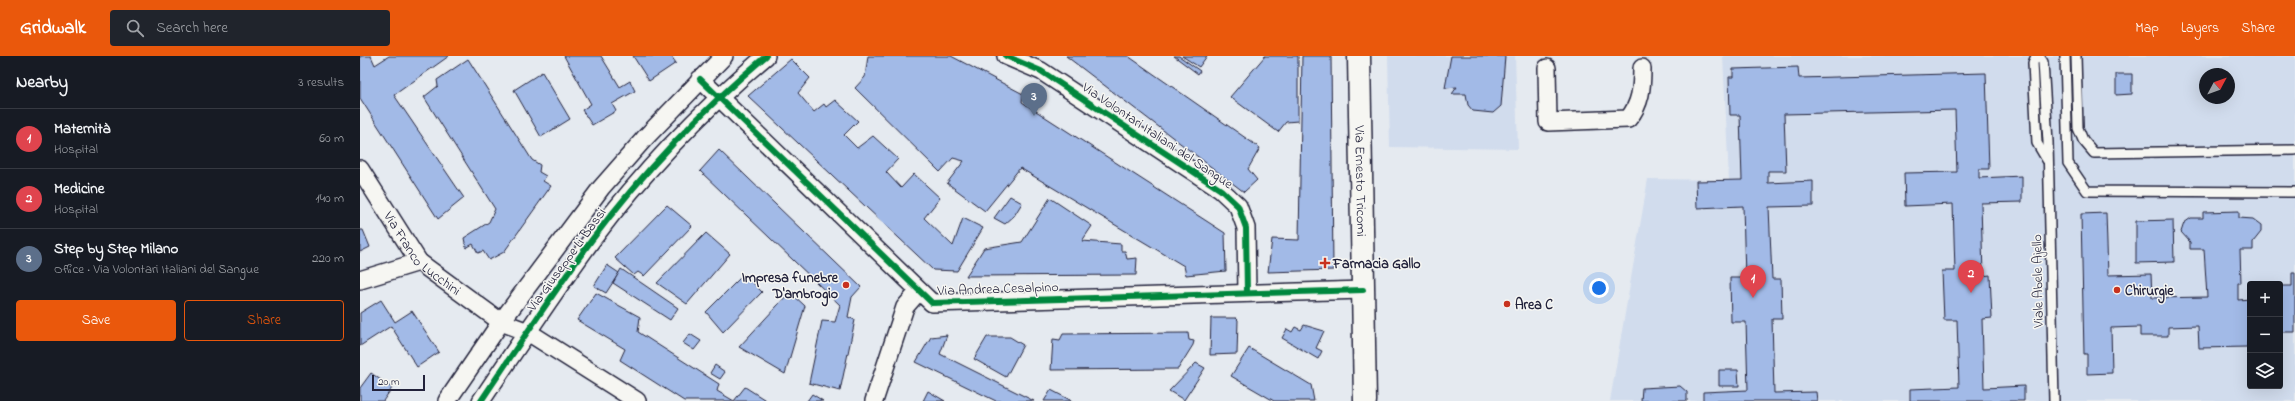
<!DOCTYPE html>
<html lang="en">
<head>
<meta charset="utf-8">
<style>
	body { margin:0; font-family:"Indie Flower",sans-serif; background:#20242c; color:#f1f3f6 }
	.controls { position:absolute; right:12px; bottom:12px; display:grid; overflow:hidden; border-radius:4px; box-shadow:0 4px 16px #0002 }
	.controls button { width:36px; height:36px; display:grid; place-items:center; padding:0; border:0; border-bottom:1px solid #363941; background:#171b24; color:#f1f3f6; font:20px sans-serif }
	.compass { position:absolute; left:1839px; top:12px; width:36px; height:36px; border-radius:50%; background:#171b24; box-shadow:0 4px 16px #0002; rotate:49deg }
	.scale { position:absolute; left:12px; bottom:10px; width:53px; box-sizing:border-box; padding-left:4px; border:2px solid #22223b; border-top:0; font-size:11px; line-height:14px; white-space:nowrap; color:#22223b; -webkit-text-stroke:3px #f6f6f2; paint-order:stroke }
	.you { position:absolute; left:1239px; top:232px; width:14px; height:14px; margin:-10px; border:3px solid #fff; border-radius:50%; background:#1a73e8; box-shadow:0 0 0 6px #1a73e833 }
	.badge { display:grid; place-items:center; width:26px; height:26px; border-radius:50%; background:#ea580c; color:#fff; font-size:13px; font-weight:700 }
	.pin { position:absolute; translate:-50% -33px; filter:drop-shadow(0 1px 2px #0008) }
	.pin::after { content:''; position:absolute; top:21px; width:14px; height:12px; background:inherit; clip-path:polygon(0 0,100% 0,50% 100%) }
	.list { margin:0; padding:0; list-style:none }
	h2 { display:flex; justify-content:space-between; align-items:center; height:52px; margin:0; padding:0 16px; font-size:17px }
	h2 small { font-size:13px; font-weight:400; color:#9ea1a6 }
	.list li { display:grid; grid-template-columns:26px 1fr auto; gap:12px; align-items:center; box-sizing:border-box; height:60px; padding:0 16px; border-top:1px solid #363941 }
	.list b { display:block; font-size:15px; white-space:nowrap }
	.list p { margin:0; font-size:13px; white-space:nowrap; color:#9ea1a6 }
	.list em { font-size:13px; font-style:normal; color:#9ea1a6 }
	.actions { display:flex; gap:8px; padding:12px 16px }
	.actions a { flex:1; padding:9px 0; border:1px solid #ea580c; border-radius:4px; text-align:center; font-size:14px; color:#ea580c }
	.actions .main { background:#ea580c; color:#fff }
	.icon { flex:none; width:22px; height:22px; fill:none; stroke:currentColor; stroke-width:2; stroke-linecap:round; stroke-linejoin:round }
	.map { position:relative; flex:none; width:1935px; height:345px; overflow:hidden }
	header { display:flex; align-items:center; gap:24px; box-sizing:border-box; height:56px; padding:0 20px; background:#ea580c; color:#fff }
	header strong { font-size:19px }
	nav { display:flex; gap:22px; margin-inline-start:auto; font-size:14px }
	.search { width:280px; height:36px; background:#20242c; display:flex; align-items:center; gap:10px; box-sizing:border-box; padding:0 14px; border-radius:4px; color:#9ea1a6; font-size:15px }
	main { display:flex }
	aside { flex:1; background:#171b24 }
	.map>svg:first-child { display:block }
</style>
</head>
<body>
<header>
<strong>Gridwalk</strong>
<div class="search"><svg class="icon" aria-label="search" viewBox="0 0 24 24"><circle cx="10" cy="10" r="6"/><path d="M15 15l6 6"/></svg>Search here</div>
<nav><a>Map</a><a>Layers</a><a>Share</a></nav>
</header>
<main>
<aside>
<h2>Nearby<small>3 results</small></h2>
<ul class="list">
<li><span class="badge" style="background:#e0444e">1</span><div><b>Maternità</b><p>Hospital</p></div><em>60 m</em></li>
<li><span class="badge" style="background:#e0444e">2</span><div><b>Medicine</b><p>Hospital</p></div><em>140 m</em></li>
<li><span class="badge" style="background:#5c6f8a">3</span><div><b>Step by Step Milano</b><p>Office · Via Volontari Italiani del Sangue</p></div><em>220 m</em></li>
</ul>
<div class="actions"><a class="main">Save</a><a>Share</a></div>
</aside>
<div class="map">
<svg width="1935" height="345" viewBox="0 0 1935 345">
	<rect width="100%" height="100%" fill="#e5eaf0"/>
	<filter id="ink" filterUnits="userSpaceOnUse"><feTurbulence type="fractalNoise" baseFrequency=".025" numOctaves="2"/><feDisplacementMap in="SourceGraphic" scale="8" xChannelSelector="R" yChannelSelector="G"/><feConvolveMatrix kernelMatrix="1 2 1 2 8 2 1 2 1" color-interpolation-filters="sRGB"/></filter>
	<g filter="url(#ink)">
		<g fill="#d1dced" fill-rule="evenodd">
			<path d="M 1028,0 L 1155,0 L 1158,93 L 1030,91 Z"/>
			<path d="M 1363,0 L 1935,0 L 1935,345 L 1250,345 L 1288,123 L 1369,124 ZM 1845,18 L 1869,18 L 1869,42 L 1845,42 ZM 1890,228 L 1920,228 L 1920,330 L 1890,330 Z"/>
		</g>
		<g fill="#a2bae7" stroke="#22223b">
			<path d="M 0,0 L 11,0 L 15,9 L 29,0 L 89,0 L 34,39 L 104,142 L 78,163 L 0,42 Z"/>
			<path d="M 204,0 L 241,0 L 260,31 L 270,25 L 275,35 L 252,48 L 256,55 L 232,69 L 222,54 L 231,48 Z"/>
			<path d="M 273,0 L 311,0 L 316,7 L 289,25 Z"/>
			<path d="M 508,0 L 591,0 L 663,38 L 662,46 L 865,177 L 866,215 L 826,219 L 824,210 L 660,112 L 625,155 L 587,127 L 604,105 L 593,102 L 580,116 L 495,32 L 505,21 Z"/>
			<path d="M 706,0 L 768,0 L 900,92 L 888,113 L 897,124 L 884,136 Z"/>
			<path d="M 814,0 L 819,0 L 840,15 L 838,18 Z"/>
			<path d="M 822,0 L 847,0 L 839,11 Z"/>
			<path d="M 905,0 L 938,0 L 938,65 L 926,66 L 918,76 L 870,41 Z"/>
			<path d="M 942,0 L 971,0 L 973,214 L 908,216 L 912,183 L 939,184 Z"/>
			<path d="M 1091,0 L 1145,0 L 1141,50 L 1133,57 L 1113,55 L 1108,49 L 1106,38 L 1092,38 L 1097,31 L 1085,32 Z"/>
			<path d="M 108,3 L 172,104 L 180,109 L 179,116 L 186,120 L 183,125 L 191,130 L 144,196 L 129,204 L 123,195 L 118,197 L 113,188 L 106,192 L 104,182 L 129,166 L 135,153 L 64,41 L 78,30 L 77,24 Z"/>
			<path d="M 431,3 L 450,22 L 438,37 L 454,56 L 464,48 L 466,51 L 475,44 L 498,65 L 484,79 L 497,92 L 513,80 L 538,103 L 526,116 L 541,132 L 554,118 L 580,142 L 564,162 L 593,190 L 603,162 L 623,172 L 597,215 L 573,214 L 388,40 Z"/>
			<path d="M 1438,11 L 1439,22 L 1626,17 L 1629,113 L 1619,113 L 1619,122 L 1662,120 L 1662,146 L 1621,147 L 1623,220 L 1630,219 L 1632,262 L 1622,263 L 1624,332 L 1664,330 L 1664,345 L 1550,345 L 1550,333 L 1599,331 L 1597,264 L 1584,264 L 1582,215 L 1595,215 L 1593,148 L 1545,150 L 1544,117 L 1597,116 L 1595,54 L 1424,58 L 1426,115 L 1408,115 L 1408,127 L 1453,125 L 1453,150 L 1409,151 L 1412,223 L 1421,223 L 1422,263 L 1412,263 L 1414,337 L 1456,336 L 1457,345 L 1343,345 L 1343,336 L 1388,334 L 1386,266 L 1371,266 L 1370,222 L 1385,222 L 1383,150 L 1337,152 L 1336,125 L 1382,124 L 1380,59 L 1370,59 L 1369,21 L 1373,21 L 1373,13 Z"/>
			<path d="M 182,16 L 210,63 L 181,81 L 154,34 Z"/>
			<path d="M 1756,18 L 1772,18 L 1772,38 L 1756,39 Z"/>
			<path d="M 359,94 L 501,231 L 492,241 L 488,261 L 495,264 L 480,335 L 449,327 L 462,265 L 475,266 L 480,249 L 340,115 Z"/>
			<path d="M 650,140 L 662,147 L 654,160 L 645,168 L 634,162 Z"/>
			<path d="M 690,142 L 732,170 L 722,185 L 761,188 L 761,195 L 765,195 L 767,203 L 777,202 L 776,219 L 606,220 L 624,192 L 662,186 Z"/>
			<path d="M 307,149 L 332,170 L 284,220 L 278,216 L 274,219 L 255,202 Z"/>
			<path d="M 1879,155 L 1879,162 L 1893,163 L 1901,169 L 1901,176 L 1893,186 L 1893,194 L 1880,194 L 1881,227 L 1878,227 L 1878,244 L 1890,243 L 1887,291 L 1839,292 L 1838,270 L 1808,271 L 1808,280 L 1780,280 L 1780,271 L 1751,272 L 1752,317 L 1727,318 L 1727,298 L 1724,298 L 1721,158 L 1746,157 L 1748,219 L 1791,218 L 1792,242 L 1847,241 L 1844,193 L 1830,193 L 1830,186 L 1821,176 L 1824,167 L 1831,162 L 1843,162 L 1843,156 Z"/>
			<path d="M 1813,164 L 1814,206 L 1776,207 L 1776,165 Z"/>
			<path d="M 0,174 L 3,174 L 10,191 L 0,196 Z"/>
			<path d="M 346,177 L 370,198 L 327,248 L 297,227 Z"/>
			<path d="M 247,209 L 259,217 L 246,237 L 234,230 Z"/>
			<path d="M 261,213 L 318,252 L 310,264 L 253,227 Z"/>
			<path d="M 1932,217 L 1935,217 L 1935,276 L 1920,276 L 1921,230 L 1932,230 Z"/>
			<path d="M 384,218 L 402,236 L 363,276 L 346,256 Z"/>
			<path d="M 430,236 L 445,250 L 425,318 L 379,291 Z"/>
			<path d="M 236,237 L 280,261 L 278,276 L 359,328 L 357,335 L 374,345 L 324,345 L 260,304 L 265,293 L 217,264 Z"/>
			<path d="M 21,244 L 35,266 L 52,255 L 79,296 L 57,311 L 31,270 L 0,290 L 0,257 Z"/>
			<path d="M 851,262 L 876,262 L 878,264 L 877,298 L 850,299 Z"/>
			<path d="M 944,269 L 964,275 L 956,292 L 962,295 L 958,303 L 922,282 L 927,273 L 932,276 L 935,271 L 941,274 Z"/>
			<path d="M 828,277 L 829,284 L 834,285 L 833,289 L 818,313 L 691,314 L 693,283 L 700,284 L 703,278 Z"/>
			<path d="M 330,278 L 341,285 L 334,294 L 323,287 Z"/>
			<path d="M 587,279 L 580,298 L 674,345 L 636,345 L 556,306 L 571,281 Z"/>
			<path d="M 627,281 L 650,281 L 663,289 L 646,321 L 614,303 Z"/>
			<path d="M 889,292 L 951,329 L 954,345 L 914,345 L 871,320 Z"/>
			<path d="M 836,307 L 845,312 L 824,344 L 809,335 Z"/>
			<path d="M 355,309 L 365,316 L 360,323 L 350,317 Z"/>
			<path d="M 1359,314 L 1378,314 L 1379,330 L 1359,330 Z"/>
			<path d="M 11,317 L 32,332 L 23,345 L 0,345 L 0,332 Z"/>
			<path d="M 1320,330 L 1327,336 L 1327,345 L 1281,345 L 1282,332 Z"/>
			<path d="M 385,331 L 407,345 L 374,345 Z"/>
			<path d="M 691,334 L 712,345 L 684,345 Z"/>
			<path d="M 568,335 L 585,345 L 563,345 Z"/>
			<path d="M 452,338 L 463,345 L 447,345 Z"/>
		</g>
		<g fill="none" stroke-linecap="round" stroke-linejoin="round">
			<g stroke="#22223b" stroke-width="12">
				<g id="lane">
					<path d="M 1676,0 L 1673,7 L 1677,87 L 1687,104"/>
					<path d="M 1679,0 L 1683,6 L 1688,86 L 1694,345"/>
					<path d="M 1705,0 L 1708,107 L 1727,135 L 1935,136"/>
					<path d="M 1716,0 L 1718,72 L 1723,84 L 1734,97 L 1935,94"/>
				</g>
			</g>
			<g stroke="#22223b" stroke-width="20">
				<g id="street">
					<path d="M 646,0 L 681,15 L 861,134 L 878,150 L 886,172 L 887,237"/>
					<path d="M 1187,12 L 1188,66 L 1268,63 C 1281,48 1282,31 1282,12"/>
					<path d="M 340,23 L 572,247 L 1003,234"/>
					<path id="s1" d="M 0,113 L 59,206 L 141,266 L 168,276 L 277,345"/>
					<path d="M 0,224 L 59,206"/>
					<path d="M 87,345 L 141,266 L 241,132 L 284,83 L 364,0"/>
					<path d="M 121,345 C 157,291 193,237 231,185 C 282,117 342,54 406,0"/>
					<path d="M 514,345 L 545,251 L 559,235"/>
				</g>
			</g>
			<g stroke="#22223b" stroke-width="25">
				<g id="secondary">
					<path id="s2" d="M 999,0 L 1005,345"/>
				</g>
			</g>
			<use href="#lane" stroke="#f6f6f2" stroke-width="9"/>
			<use href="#street" stroke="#f6f6f2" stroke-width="17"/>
			<use href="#secondary" stroke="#f6f6f2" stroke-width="22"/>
			<g stroke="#f6f6f2" stroke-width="8">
				<g id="cycleway">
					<path d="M 646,0 L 681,15 L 861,134 L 878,150 L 886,172 L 887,237"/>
					<path d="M 340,23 L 572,247 L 1003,234"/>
					<path d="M 121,345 C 157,291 193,237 231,185 C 282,117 342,54 406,0"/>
				</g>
			</g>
			<use href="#cycleway" stroke="#00873e" stroke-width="6"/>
		</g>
	</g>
	<g fill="#c8321e" stroke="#f6f6f2" stroke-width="1.5">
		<path d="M963 201h4v4h4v4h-4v4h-4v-4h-4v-4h4z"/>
		<circle cx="486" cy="229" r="4"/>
		<circle cx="1757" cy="234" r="4"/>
		<circle cx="1147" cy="248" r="4"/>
	</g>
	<g text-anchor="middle" stroke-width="3" stroke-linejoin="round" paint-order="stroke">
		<g font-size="14" fill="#22223b" stroke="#f6f6f2">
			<text transform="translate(798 79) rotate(34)" y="5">Via Volontari Italiani del Sangue</text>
			<text dy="5" stroke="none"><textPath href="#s2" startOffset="125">Via Ernesto Tricomi</textPath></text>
			<text dy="5" stroke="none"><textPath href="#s1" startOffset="106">Via Franco Lucchini</textPath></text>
			<text transform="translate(206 203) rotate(-54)" y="5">Via Giuseppe Li Bassi</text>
			<text transform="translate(1677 225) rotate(-91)" y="5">Viale Abele Ajello</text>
			<text transform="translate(638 232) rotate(-2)" y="5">Via Andrea Cesalpino</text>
		</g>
		<g font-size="14" font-weight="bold" fill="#22223b" stroke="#f6f6f2" text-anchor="start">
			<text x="973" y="212">Farmacia Gallo</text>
			<text x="478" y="226" text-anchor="end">Impresa funebre<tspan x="478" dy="16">D'ambrogio</tspan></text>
			<text x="1765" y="239">Chirurgie</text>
			<text x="1155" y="253">Area C</text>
		</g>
	</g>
</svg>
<div class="controls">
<button>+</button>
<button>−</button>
<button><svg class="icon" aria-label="layers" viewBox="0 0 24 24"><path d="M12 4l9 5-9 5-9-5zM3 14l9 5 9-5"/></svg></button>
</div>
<svg class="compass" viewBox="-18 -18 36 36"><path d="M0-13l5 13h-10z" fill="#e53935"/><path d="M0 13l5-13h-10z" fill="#9ea1a6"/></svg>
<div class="scale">20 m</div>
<div class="you"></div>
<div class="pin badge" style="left:1393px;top:242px;background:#e0444e">1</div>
<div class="pin badge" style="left:1611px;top:237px;background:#e0444e">2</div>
<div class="pin badge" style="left:674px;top:60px;background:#5c6f8a">3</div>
</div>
</main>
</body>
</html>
